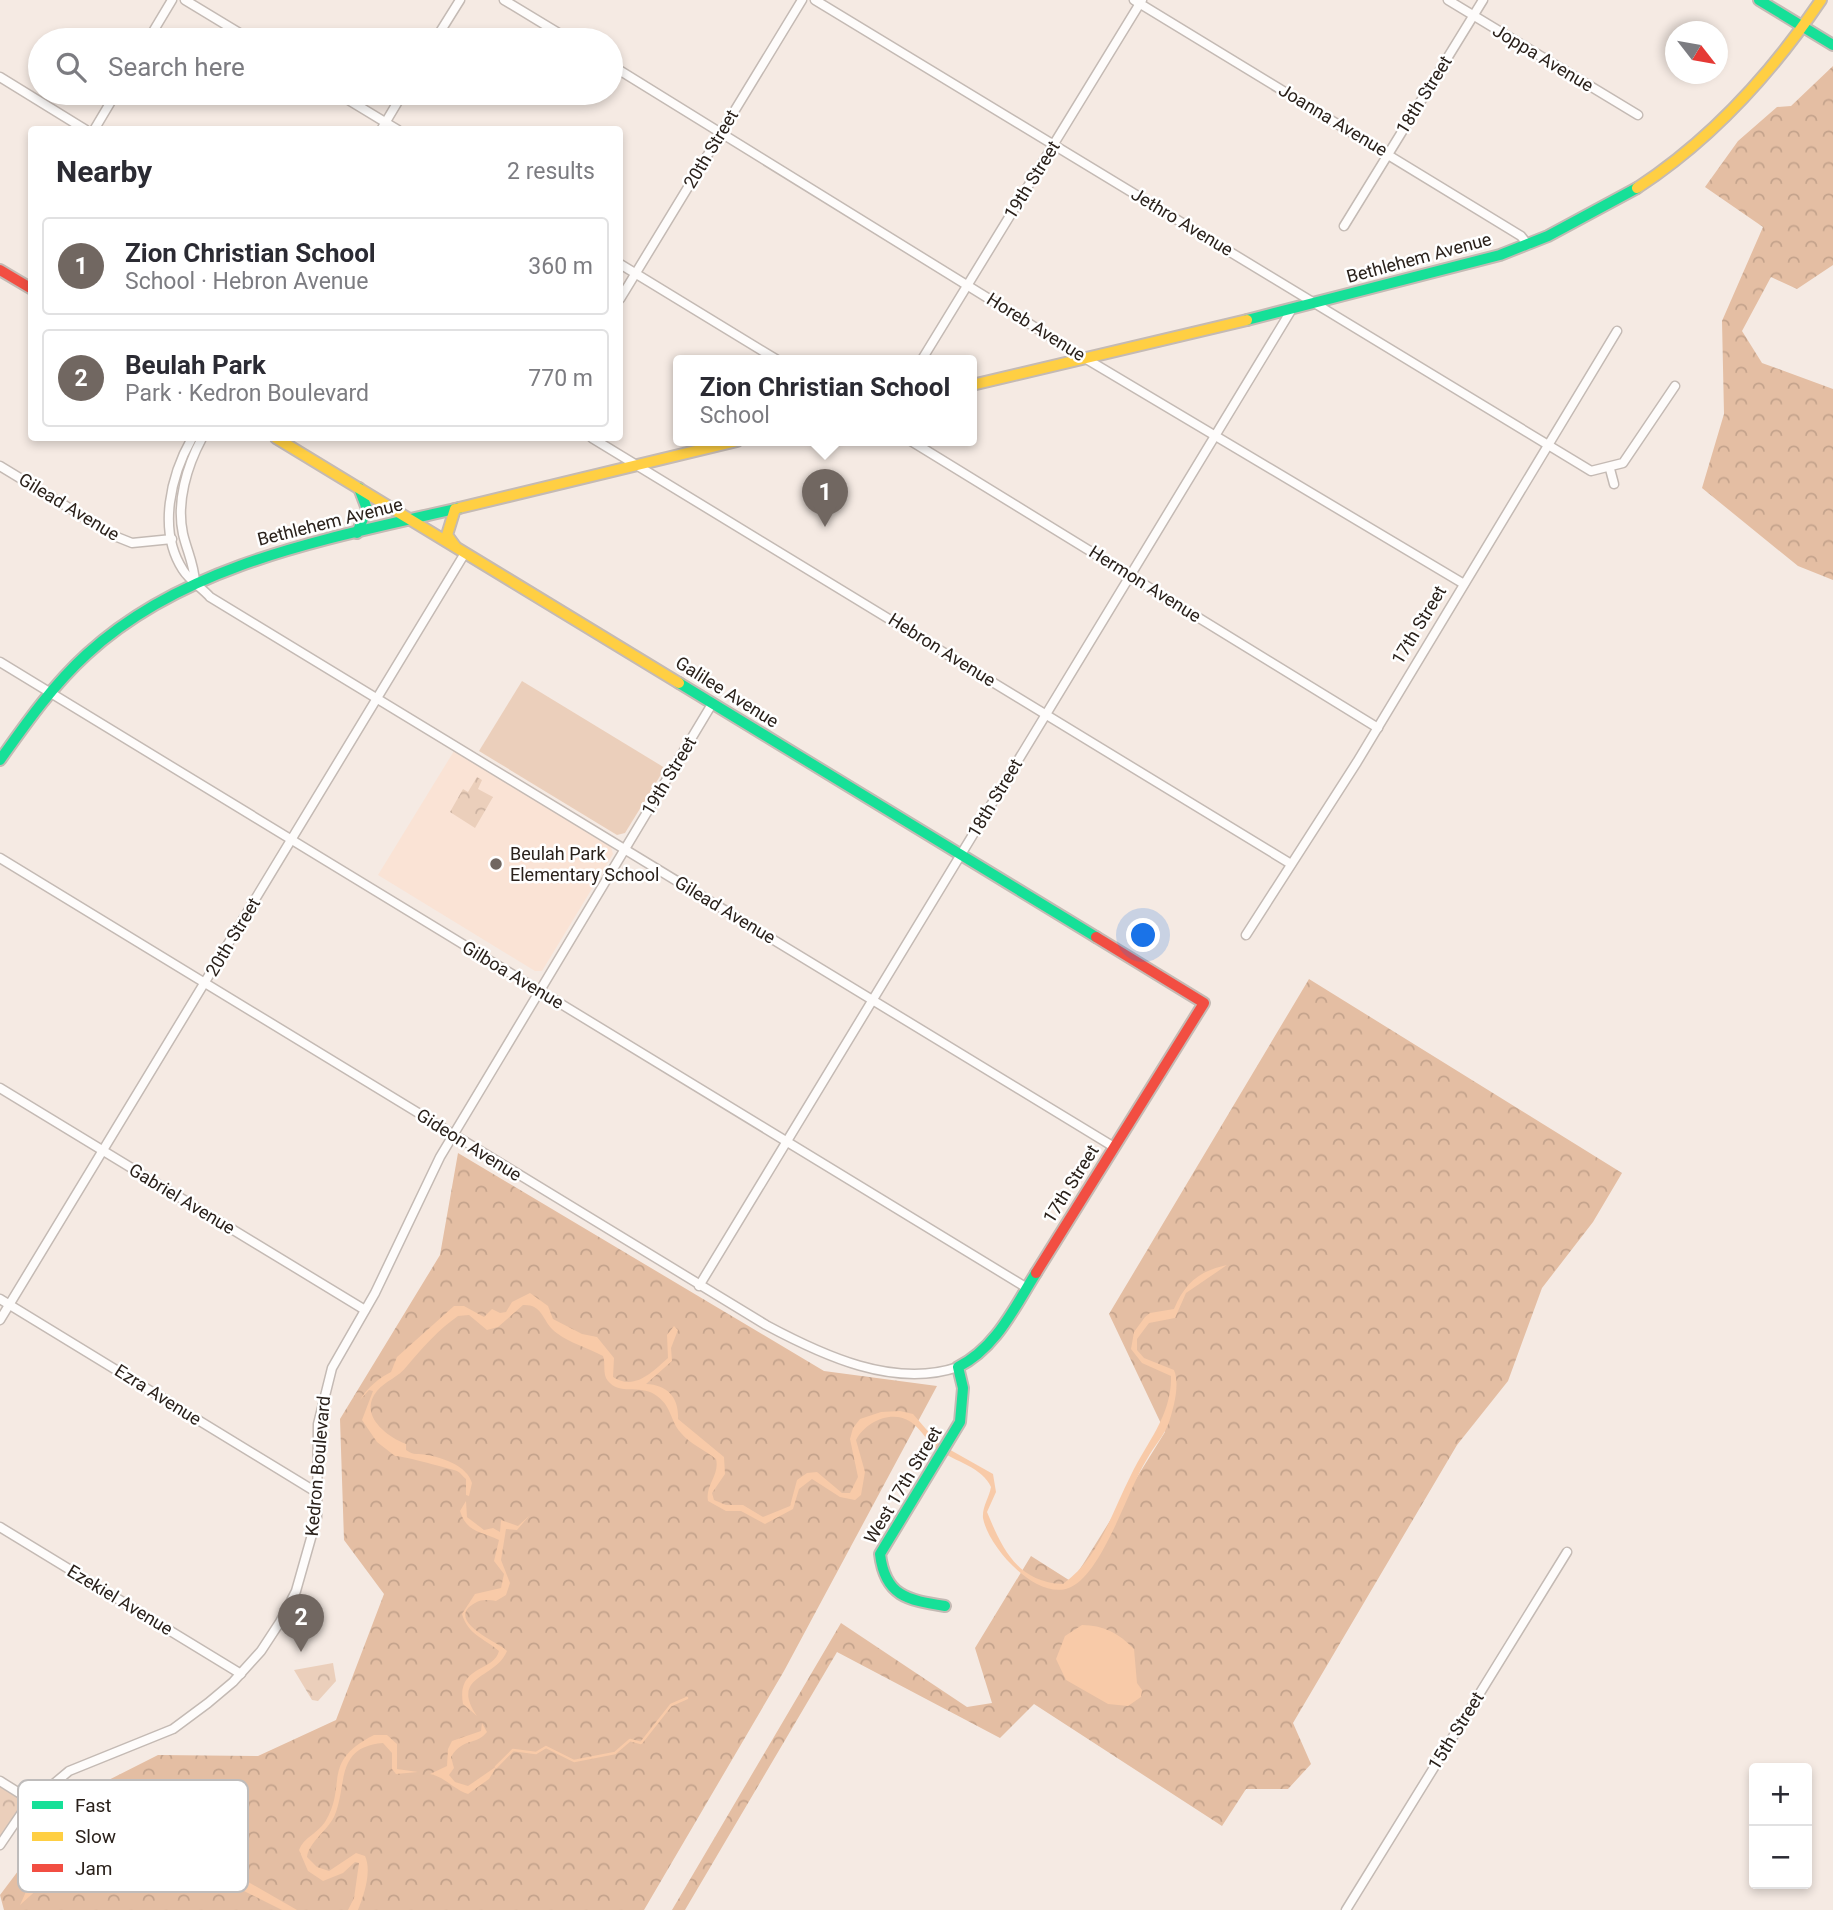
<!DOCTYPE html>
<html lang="en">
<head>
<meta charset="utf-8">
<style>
	body { margin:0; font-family:Roboto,sans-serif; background:#f2f2f3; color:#2b2b33 }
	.controls { position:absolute; right:21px; bottom:21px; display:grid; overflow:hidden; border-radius:7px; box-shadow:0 4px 10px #0003 }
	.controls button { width:63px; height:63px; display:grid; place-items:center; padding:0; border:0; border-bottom:2px solid #e1e1e2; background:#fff; color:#2b2b33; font:35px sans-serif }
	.compass { position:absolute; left:1665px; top:21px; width:63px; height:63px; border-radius:50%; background:#fff; box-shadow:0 4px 10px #0003; rotate:121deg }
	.you { position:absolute; left:1144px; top:936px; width:24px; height:24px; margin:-18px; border:5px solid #fff; border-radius:50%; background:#1a73e8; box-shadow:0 0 0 10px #1a73e833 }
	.badge { display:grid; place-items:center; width:46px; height:46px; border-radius:50%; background:#716761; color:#fff; font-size:23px; font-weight:700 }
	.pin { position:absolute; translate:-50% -58px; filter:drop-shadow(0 2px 4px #0008) }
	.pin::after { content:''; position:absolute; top:37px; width:24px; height:21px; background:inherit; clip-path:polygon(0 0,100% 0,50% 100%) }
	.popup { position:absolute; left:673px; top:355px; width:304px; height:91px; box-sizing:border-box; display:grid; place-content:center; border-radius:7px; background:#fff; filter:drop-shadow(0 2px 5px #0005); font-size:23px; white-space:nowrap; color:#7c7c81 }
	.popup b { font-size:26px; color:#2b2b33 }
	.popup::after { content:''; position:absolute; left:50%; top:100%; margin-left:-14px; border:14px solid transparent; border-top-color:#fff }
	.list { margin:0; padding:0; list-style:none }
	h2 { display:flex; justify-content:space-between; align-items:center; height:91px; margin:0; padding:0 28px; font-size:30px }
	h2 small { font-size:23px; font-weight:400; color:#7c7c81 }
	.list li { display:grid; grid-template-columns:46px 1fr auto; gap:21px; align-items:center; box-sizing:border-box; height:98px; margin:0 14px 14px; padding:0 14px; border:2px solid #e1e1e2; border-radius:7px }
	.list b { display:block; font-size:26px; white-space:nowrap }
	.list p { margin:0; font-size:23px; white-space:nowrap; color:#7c7c81 }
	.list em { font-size:23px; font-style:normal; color:#7c7c81 }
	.icon { flex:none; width:38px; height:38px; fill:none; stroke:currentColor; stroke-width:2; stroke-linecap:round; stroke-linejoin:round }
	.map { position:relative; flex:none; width:1833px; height:1910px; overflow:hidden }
	.search { position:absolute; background:#fff; box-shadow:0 4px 10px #0003; left:28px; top:28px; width:595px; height:77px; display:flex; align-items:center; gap:18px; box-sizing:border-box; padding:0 24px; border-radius:38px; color:#7c7c81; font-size:26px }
	.panel { position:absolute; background:#fff; box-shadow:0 4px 10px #0003; left:28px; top:126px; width:595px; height:315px; border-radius:7px }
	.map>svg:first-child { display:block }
</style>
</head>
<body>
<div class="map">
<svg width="1833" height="1910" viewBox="0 0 1833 1910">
	<defs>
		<pattern id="forest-crowns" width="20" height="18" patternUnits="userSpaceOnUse" patternTransform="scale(1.75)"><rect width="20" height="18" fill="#e4bea3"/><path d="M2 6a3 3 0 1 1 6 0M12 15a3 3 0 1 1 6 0" fill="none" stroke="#c4a38c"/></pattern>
		<pattern id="park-crowns" width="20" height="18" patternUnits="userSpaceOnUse" patternTransform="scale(1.75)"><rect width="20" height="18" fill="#ebcfbb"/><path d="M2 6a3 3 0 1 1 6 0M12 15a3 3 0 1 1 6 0" fill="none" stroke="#cab1a0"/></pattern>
	</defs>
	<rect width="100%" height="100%" fill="#f5eae3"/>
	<path fill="#fae3d5" d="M 454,751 L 611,847 L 613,854 L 542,971 L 535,971 L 378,875 Z"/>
	<path fill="#ebcfbb" d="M 522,681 L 665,768 L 625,833 L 617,835 L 479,751 Z"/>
	<g fill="url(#forest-crowns)">
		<path d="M 1833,66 L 1833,265 L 1797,289 L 1771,277 L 1742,331 L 1762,363 L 1833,389 L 1833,580 L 1798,566 L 1702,488 L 1724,414 L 1722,321 L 1763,227 L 1705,187 L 1738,141 L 1777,107 L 1791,106 Z"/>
		<path d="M 1309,979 L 1622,1173 L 1593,1222 L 1542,1288 L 1508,1381 L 1457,1445 L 1293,1723 L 1311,1764 L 1288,1789 L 1246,1789 L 1222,1826 L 1034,1704 L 1000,1738 L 837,1652 L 685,1910 L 672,1910 L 841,1623 L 967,1707 L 992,1703 L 975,1648 L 1031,1556 L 1072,1582 L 1165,1432 L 1109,1314 Z"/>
		<path d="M 458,1153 L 824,1371 L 937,1386 L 784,1671 L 644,1910 L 4,1910 L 0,1895 L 73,1798 L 158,1755 L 258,1756 L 336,1720 L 384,1594 L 344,1540 L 340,1419 L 440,1255 Z"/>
	</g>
	<g fill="url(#park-crowns)">
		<path d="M 477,777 L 482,780 L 478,789 L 493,797 L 475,828 L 450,812 L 463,789 L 468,792 Z"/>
		<path d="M 333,1663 L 336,1681 L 318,1701 L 312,1700 L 294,1670 Z"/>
		<path d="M 0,1782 L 32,1801 L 0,1845 Z"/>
	</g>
	<g fill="#f8caa8">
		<path d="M 1227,1265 L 1186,1293 L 1175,1318 L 1149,1323 L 1137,1339 L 1137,1350 L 1144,1358 L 1174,1370 C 1180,1384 1174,1407 1169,1422 C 1165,1435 1154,1446 1147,1459 C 1128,1489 1103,1572 1071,1587 C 1038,1603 988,1547 983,1518 C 982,1507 989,1498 991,1487 C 983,1468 955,1461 938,1450 C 928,1443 922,1430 911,1422 C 892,1409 865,1422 856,1440 L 865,1472 L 861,1495 L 855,1500 L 840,1497 L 812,1479 L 799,1489 L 793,1509 L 765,1524 L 741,1511 L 726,1511 L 708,1501 C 705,1485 720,1475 716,1459 C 705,1450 690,1444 681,1433 C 669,1420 673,1406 654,1394 C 640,1385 619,1395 608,1381 C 602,1374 606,1364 603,1356 C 588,1348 564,1341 552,1329 C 542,1318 541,1304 523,1305 L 498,1327 L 487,1330 L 469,1315 L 458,1316 C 439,1329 422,1348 407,1366 C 399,1377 385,1381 377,1391 C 358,1414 385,1436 406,1444 L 406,1450 C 414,1456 418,1453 427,1455 C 444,1458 467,1466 472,1483 L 469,1496 L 466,1495 L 466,1479 C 463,1477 461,1473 457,1471 C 452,1469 399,1455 395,1456 L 377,1442 L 362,1420 L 373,1391 L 369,1390 L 360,1400 C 368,1387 379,1378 391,1372 L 397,1357 L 454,1306 L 464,1306 L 484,1317 L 492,1309 L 500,1313 L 506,1312 L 512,1302 L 530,1293 L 548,1306 L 553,1319 L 582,1334 L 597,1337 L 614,1358 L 613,1377 C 635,1391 652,1372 668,1358 L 667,1335 L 674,1326 L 678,1330 L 671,1348 L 672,1361 L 646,1384 C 668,1385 679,1398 678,1419 L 724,1457 L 725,1474 L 712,1493 L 714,1500 L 726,1505 L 743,1505 L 763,1517 L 790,1506 L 797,1480 L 807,1473 L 817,1472 L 842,1493 L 850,1493 L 858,1477 L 850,1439 L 853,1428 L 860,1419 L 881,1412 L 900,1411 L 913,1414 L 938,1443 L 993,1474 L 996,1492 L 987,1512 C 1002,1548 1017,1582 1063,1584 C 1100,1557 1111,1514 1131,1475 C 1147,1442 1172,1415 1171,1376 L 1142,1363 L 1131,1349 L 1134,1332 L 1145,1317 L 1150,1313 L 1174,1309 C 1185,1283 1199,1271 1227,1265 Z"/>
		<path d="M 466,1501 L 467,1517 L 484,1530 L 493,1528 L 500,1532 L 501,1520 L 518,1526 L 529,1516 L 517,1530 L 506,1529 L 501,1560 L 510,1583 L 506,1595 L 496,1601 C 488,1600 482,1599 475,1603 C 442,1621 503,1644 507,1651 C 496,1679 449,1675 477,1716 L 463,1704 C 456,1665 494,1672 499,1651 C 484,1638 468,1635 462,1614 L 475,1594 L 501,1588 L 504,1574 L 494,1561 L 499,1540 C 481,1531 467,1533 460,1511 Z"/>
		<path d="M 1082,1625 C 1103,1625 1119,1633 1134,1649 L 1137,1683 L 1142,1690 L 1141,1697 L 1128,1706 L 1108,1704 L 1066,1680 L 1056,1659 L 1065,1636 Z"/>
		<path d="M 482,1723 L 487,1732 C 476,1746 463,1737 451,1757 L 454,1768 L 449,1775 L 455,1782 L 468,1786 L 497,1766 L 489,1779 L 468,1794 C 453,1789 445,1777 430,1774 L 447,1766 L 448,1749 L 452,1741 L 481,1731 Z"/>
		<path d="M 374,1735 L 387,1735 L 397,1744 L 397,1769 L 418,1772 L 396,1774 L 392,1769 L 392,1753 L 383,1743 C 334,1747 348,1786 334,1817 C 327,1831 309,1842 307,1857 L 317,1867 L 329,1871 L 356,1853 L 365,1856 C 372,1871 364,1895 358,1910 L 348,1910 L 354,1898 L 359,1863 L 355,1862 L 343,1873 L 323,1881 L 308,1871 L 299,1850 C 304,1837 317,1834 325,1822 C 348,1785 320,1762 374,1735 Z"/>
		<path d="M 128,1787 L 143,1786 L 154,1797 L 154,1816 L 174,1841 L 181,1880 L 190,1882 C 199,1867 198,1860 217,1864 L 297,1910 L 282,1910 L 206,1872 L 201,1873 L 197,1882 L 188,1889 L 175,1880 L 170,1854 L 143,1807 L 142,1796 C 92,1790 97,1827 71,1846 C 95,1812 78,1802 128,1787 Z"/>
		<path d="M 58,1842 L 66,1851 L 61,1868 L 20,1905 L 29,1885 L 51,1867 L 54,1859 L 52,1845 Z"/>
	</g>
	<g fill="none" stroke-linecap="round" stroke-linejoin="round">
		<path stroke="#f8caa8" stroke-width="2.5" d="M 496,1767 L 513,1750 L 536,1753 L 546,1747 L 574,1761 L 615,1753 L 630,1740 L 641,1743 L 671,1705 L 687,1698"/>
		<g stroke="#c4bab4" stroke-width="11">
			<g id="street">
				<path d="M 185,0 L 251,40"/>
				<path d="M 504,0 L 570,40"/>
				<path d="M 815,0 L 1591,471 L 1623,463 L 1675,386"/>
				<path d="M 1134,0 L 1521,236 L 1528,245"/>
				<path d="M 1448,0 L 1638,115"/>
				<path d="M 148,40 L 172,0"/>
				<path d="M 435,40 L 460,0"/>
				<path d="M 611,65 L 1083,357 L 1464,584"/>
				<path d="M 0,77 L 86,130"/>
				<path d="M 337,93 L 398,130"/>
				<path d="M 94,130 L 116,93"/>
				<path d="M 381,130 L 403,93"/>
				<path d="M 1344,226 L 1483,0"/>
				<path d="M 620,264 L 779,361"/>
				<path d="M 620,299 L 802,0"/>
				<path d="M 921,361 L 1142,0"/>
				<path d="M 192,438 C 171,475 157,530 183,570 C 189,580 202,588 210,597 L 1114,1147"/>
				<path d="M 592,438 L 1291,864"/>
				<path d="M 911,441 L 1378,728"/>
				<path d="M 0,466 L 117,537 L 132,543 L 172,539"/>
				<path d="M 1610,469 L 1614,484"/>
				<path d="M 195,582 C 194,564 187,551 183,534 C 176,502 187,466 202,438"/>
				<path d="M 0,662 L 1027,1288"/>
				<path d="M 0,858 L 766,1325 C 822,1355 894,1389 958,1367"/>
				<path d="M 1246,935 L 1357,762 L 1617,331"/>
				<path d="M 0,1088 L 365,1310"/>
				<path d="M 699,1286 L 1292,309"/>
				<path d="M 0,1299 L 316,1492"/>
				<path d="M 0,1320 L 465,553"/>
				<path d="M 0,1527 L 241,1674"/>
				<path d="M 0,1781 L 32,1801"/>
				<path d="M 0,1845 L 25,1808 L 69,1771 L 173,1729 L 208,1703 L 233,1682 L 261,1651 L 280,1622 L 296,1591 L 317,1517 L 318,1424 L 332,1368 L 375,1293 L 440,1157 L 712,704"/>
				<path d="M 1346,1910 L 1567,1552"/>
			</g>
		</g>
		<g stroke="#c4bab4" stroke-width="14">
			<g id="fast">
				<path d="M 1759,0 L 1833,45"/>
				<path d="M 1247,320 L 1500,255 L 1548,236 L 1637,188"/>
				<path d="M 357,533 L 367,509 L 359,488"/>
				<path d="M 679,683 L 1096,937"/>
				<path d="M 0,760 C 27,722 53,685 87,654 C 187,562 332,538 459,508"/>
				<path d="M 945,1606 C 907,1600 885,1596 880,1554 L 960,1422 L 963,1388 L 958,1367 C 996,1348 1014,1308 1036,1273"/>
			</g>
		</g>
		<g stroke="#c4bab4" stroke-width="14">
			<g id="slow">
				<path d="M 1637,188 C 1712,139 1771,74 1821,0"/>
				<path d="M 972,385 L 1247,320"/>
				<path d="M 276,438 L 679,683"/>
				<path d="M 459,508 L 737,441"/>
				<path d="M 455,509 L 447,535 L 455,546"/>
			</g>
		</g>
		<g stroke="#c4bab4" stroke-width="14">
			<g id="jam">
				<path d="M 0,270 L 32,289"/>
				<path d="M 1036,1273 L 1204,1003 L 1096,937"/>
			</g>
		</g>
		<use href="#street" stroke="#fefcfb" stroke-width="8"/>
		<use href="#fast" stroke="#16e098" stroke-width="10"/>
		<use href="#slow" stroke="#ffcf43" stroke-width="10"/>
		<use href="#jam" stroke="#f24e42" stroke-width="10"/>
	</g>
	<circle fill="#716761" stroke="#fff" stroke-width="2.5" cx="496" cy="864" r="7"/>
	<g text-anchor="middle" stroke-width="5" stroke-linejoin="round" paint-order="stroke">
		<g font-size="18" fill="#2a211b" stroke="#fff">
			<text transform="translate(1543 58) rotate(31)" y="6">Joppa Avenue</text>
			<text transform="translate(1424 95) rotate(-58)" y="6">18th Street</text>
			<text transform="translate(1333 120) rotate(31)" y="6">Joanna Avenue</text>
			<text transform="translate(711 149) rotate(-59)" y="6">20th Street</text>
			<text transform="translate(1032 180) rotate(-58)" y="6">19th Street</text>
			<text transform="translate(1182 222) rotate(31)" y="6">Jethro Avenue</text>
			<text transform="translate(1419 258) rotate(-15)" y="6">Bethlehem Avenue</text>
			<text transform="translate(1036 327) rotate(32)" y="6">Horeb Avenue</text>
			<text transform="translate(69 507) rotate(31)" y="6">Gilead Avenue</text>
			<text transform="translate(330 522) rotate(-14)" y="6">Bethlehem Avenue</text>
			<text transform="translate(1145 584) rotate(32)" y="6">Hermon Avenue</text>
			<text transform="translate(1419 625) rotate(-59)" y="6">17th Street</text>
			<text transform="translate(942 650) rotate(32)" y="6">Hebron Avenue</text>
			<text transform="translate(727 692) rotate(32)" y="6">Galilee Avenue</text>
			<text transform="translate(669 776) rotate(-59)" y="6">19th Street</text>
			<text transform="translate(995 798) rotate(-59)" y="6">18th Street</text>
			<text transform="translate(725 910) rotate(31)" y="6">Gilead Avenue</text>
			<text transform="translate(233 937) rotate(-59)" y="6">20th Street</text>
			<text transform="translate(513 975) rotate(31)" y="6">Gilboa Avenue</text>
			<text transform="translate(469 1145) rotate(32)" y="6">Gideon Avenue</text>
			<text transform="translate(1071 1184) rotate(-58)" y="6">17th Street</text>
			<text transform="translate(182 1199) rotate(31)" y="6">Gabriel Avenue</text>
			<text transform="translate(158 1395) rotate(32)" y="6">Ezra Avenue</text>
			<text transform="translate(318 1466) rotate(-85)" y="6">Kedron Boulevard</text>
			<text transform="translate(903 1485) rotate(-59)" y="6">West 17th Street</text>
			<text transform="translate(120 1600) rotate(31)" y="6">Ezekiel Avenue</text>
			<text transform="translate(1456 1731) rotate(-58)" y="6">15th Street</text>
		</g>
		<g font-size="18" fill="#2a211b" stroke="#fff" text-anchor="start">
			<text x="510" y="860">Beulah Park<tspan x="510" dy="21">Elementary School</tspan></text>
		</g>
	</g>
	<rect x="18" y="1780" width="230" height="112" rx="10" fill="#fff" stroke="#bfbcbb" stroke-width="2"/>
	<rect x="32" y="1801" width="31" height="8" fill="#16e098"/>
	<rect x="32" y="1832" width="31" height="9" fill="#ffcf43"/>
	<rect x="32" y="1864" width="31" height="8" fill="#f24e42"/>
	<g font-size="19" fill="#2a211b">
		<text x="75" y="1812">Fast</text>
		<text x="75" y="1843">Slow</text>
		<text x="75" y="1875">Jam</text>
	</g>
</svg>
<div class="controls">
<button>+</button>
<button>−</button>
</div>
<svg class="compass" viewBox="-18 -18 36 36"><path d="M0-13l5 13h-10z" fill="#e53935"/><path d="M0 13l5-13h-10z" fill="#7c7c81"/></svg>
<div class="you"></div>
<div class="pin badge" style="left:825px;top:527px">1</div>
<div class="popup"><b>Zion Christian School</b>School</div>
<div class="pin badge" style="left:301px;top:1652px">2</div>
<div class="search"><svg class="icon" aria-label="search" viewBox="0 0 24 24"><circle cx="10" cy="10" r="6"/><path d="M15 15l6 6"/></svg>Search here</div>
<section class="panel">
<h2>Nearby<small>2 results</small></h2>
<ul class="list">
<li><span class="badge">1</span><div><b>Zion Christian School</b><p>School · Hebron Avenue</p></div><em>360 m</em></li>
<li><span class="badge">2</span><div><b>Beulah Park</b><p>Park · Kedron Boulevard</p></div><em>770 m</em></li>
</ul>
</section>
</div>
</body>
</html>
